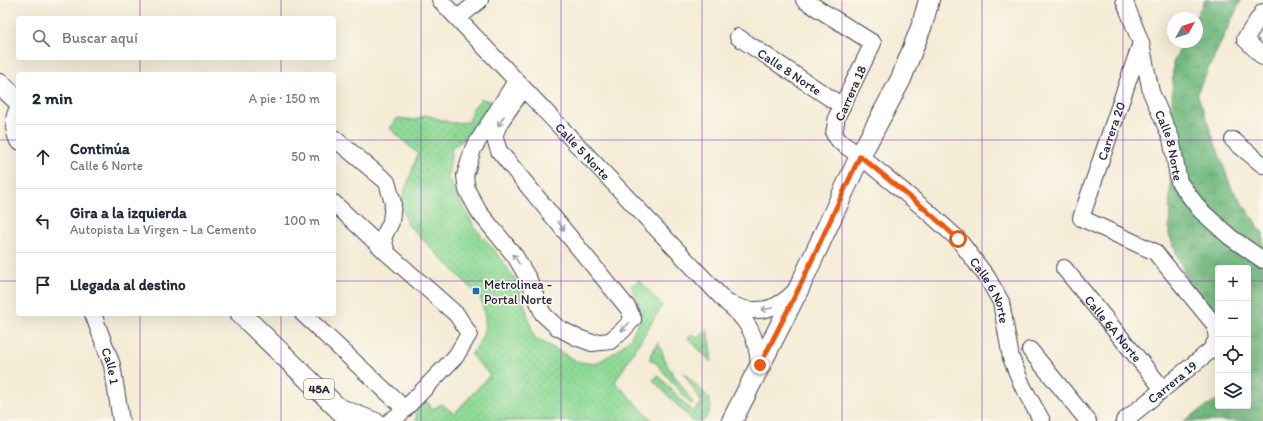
<!DOCTYPE html>
<html lang="es">
<head>
<meta charset="utf-8">
<style>
	body { margin:0; font-family:Itim,sans-serif; background:#f2f2f3; color:#1f2937 }
	.controls { position:absolute; right:12px; bottom:12px; display:grid; overflow:hidden; border-radius:4px; box-shadow:0 4px 16px #0002 }
	.controls button { width:36px; height:36px; display:grid; place-items:center; padding:0; border:0; border-bottom:1px solid #e0e1e3; background:#fff; color:#1f2937; font:20px sans-serif }
	.compass { position:absolute; left:1167px; top:12px; width:36px; height:36px; border-radius:50%; background:#fff; box-shadow:0 4px 16px #0002; rotate:51deg }
	.stop { position:absolute; width:12px; height:12px; margin:-9px; border:3px solid #ea580c; border-radius:50%; background:#fff }
	.stop.end { background:#ea580c; border-color:#fff; box-shadow:0 1px 4px #0008 }
	.list { margin:0; padding:0; list-style:none }
	h2 { display:flex; justify-content:space-between; align-items:center; height:52px; margin:0; padding:0 16px; font-size:17px }
	h2 small { font-size:13px; font-weight:400; color:#747a83 }
	.list li { display:grid; grid-template-columns:26px 1fr auto; gap:12px; align-items:center; box-sizing:border-box; height:64px; padding:0 16px; border-top:1px solid #e0e1e3 }
	.list b { display:block; font-size:15px; white-space:nowrap }
	.list p { margin:0; font-size:13px; white-space:nowrap; color:#747a83 }
	.list em { font-size:13px; font-style:normal; color:#747a83 }
	.icon { flex:none; width:22px; height:22px; fill:none; stroke:currentColor; stroke-width:2; stroke-linecap:round; stroke-linejoin:round }
	.map { position:relative; flex:none; width:1263px; height:421px; overflow:hidden }
	.search { position:absolute; background:#fff; box-shadow:0 4px 16px #0002; left:16px; top:16px; width:320px; height:44px; display:flex; align-items:center; gap:10px; box-sizing:border-box; padding:0 14px; border-radius:4px; color:#747a83; font-size:15px }
	.panel { position:absolute; background:#fff; box-shadow:0 4px 16px #0002; left:16px; top:72px; width:320px; height:244px; border-radius:4px }
	.map>svg:first-child { display:block }
</style>
</head>
<body>
<div class="map">
<svg width="1263" height="421" viewBox="0 0 1263 421">
	<defs>
		<pattern id="grass-dots" width="8" height="8" patternUnits="userSpaceOnUse"><rect width="8" height="8" fill="#8fda97"/><path d="M2 2h.1M6 6h.1" fill="none" stroke="#7bbb83" stroke-width="1.8" stroke-linecap="round"/></pattern>
		<pattern id="forest-crowns" width="20" height="18" patternUnits="userSpaceOnUse"><rect width="20" height="18" fill="#73ba80"/><path d="M2 6a3 3 0 1 1 6 0M12 15a3 3 0 1 1 6 0" fill="none" stroke="#5e976a"/></pattern>
	</defs>
	<rect width="100%" height="100%" fill="#fbf7ec"/>
	<filter id="ink" filterUnits="userSpaceOnUse"><feTurbulence type="fractalNoise" baseFrequency=".025" numOctaves="2"/><feDisplacementMap in="SourceGraphic" scale="8" xChannelSelector="R" yChannelSelector="G"/><feConvolveMatrix kernelMatrix="1 2 1 2 8 2 1 2 1" color-interpolation-filters="sRGB"/></filter>
	<filter id="wash" filterUnits="userSpaceOnUse"><feTurbulence type="fractalNoise" baseFrequency=".012" numOctaves="4" result="noise"/><feDisplacementMap in="SourceGraphic" scale="16" xChannelSelector="R" yChannelSelector="G"/><feGaussianBlur stdDeviation="0.9" result="paint"/><feColorMatrix in="noise" values="0 0 0 0 0 0 0 0 0 0 0 0 0 0 0 0 0 1.4 0 .05"/><feComposite in="paint" operator="in"/></filter>
	<g filter="url(#wash)">
		<rect width="100%" height="100%" fill="#f4ecd6"/>
		<g fill="url(#grass-dots)" stroke="#587e69">
			<path d="M 481,99 L 502,103 L 478,131 L 452,147 L 448,178 L 475,228 L 494,250 L 516,280 L 524,303 L 534,337 L 578,362 L 595,364 L 617,351 L 631,337 L 640,319 L 638,304 L 631,286 L 639,280 L 662,306 L 615,382 L 653,421 L 416,421 L 416,411 L 426,400 L 432,409 L 442,404 L 454,414 L 490,375 L 471,355 C 488,331 488,324 480,297 L 407,224 L 402,209 L 402,199 L 418,154 L 390,128 L 398,118 L 415,120 L 426,115 L 452,123 L 469,122 L 473,108 Z"/>
			<path d="M 707,329 L 711,346 L 711,362 L 688,338 L 692,334 L 697,338 Z"/>
			<path d="M 658,342 L 667,365 L 693,403 L 691,404 L 656,363 L 649,359 Z"/>
			<path d="M 683,372 L 709,398 L 711,408 L 704,421 L 691,421 L 692,420 L 653,380 L 658,375 L 692,412 L 702,403 Z"/>
		</g>
		<path fill="url(#forest-crowns)" stroke="#4a6e5e" d="M 1205,0 L 1241,0 L 1197,93 L 1231,187 L 1263,233 L 1263,421 L 1184,421 L 1218,399 L 1218,406 L 1248,406 L 1248,268 L 1218,268 L 1218,350 L 1199,310 L 1169,234 L 1173,63 L 1183,42 L 1197,42 L 1197,18 L 1195,18 Z"/>
	</g>
	<g filter="url(#ink)">
		<g fill="none" stroke-linecap="round" stroke-linejoin="round">
			<g stroke="#424052" stroke-width="18">
				<g id="minor">
					<path id="s1" d="M 440,0 L 726,302 C 748,320 757,336 759,365"/>
					<path id="s2" d="M 804,0 L 873,43 L 837,116 L 834,134 L 840,142 L 860,156 L 926,210 L 958,239 L 987,277 L 1001,302 L 1011,358 L 1023,387 L 1042,421"/>
					<path id="s3" d="M 1124,0 L 1141,43 L 1151,92 L 1171,138 L 1179,182 L 1200,210 L 1230,237 L 1263,260"/>
					<path d="M 1263,12 L 1245,39 L 1263,57"/>
					<path d="M 458,18 L 480,0"/>
					<path id="s4" d="M 738,37 L 842,106"/>
					<path d="M 516,81 L 473,149 L 465,176 L 467,190 L 479,212 L 515,256 L 529,280 L 543,314 L 557,327 L 576,337 L 592,343 L 610,341 L 622,331 L 633,319 L 628,308 L 499,151 L 494,136 L 500,122 L 523,89"/>
					<path d="M 18,108 C 12,119 13,130 18,141"/>
					<path d="M 334,138 L 387,182 L 393,203 L 391,222 L 383,238 L 387,253"/>
					<path d="M 1233,140 L 1263,165"/>
					<path d="M 334,203 L 387,253 L 457,315 L 469,334 L 456,356 L 400,414 L 390,421"/>
					<path id="s5" d="M 1064,268 L 1163,389"/>
					<path d="M 731,304 C 756,316 778,310 796,290"/>
					<path id="s6" d="M 93,314 L 112,365 L 121,421"/>
					<path d="M 303,314 L 405,409"/>
					<path d="M 1030,350 L 1088,421"/>
					<path d="M 338,406 L 376,421"/>
					<path id="s7" d="M 1124,421 L 1211,350 L 1217,339 L 1215,325 L 1155,252 L 1081,218 L 1141,43"/>
				</g>
			</g>
			<g stroke="#424052" stroke-width="22">
				<g id="major">
					<path d="M 0,84 L 18,101"/>
					<path d="M 241,314 L 351,421"/>
					<path d="M 732,421 L 799,288 L 860,156 L 901,79 L 922,25 L 929,0"/>
				</g>
			</g>
			<use href="#minor" stroke="#fff" stroke-width="16"/>
			<use href="#major" stroke="#fff" stroke-width="20"/>
		</g>
		<defs><path id="oneway-shaft" d="M-6 0H5M1.5-3L5.5 0L1.5 3" fill="none" stroke-width="1.6" stroke-linecap="round" stroke-linejoin="round"/></defs>
		<g stroke="#9c9ca7">
			<use href="#oneway-shaft" transform="translate(501 121) rotate(121)"/>
			<use href="#oneway-shaft" transform="translate(561 226) rotate(51)"/>
			<use href="#oneway-shaft" transform="translate(516 259) rotate(-124)"/>
			<use href="#oneway-shaft" transform="translate(767 309) rotate(168)"/>
			<use href="#oneway-shaft" transform="translate(625 327) rotate(134)"/>
		</g>
	</g>
	<g fill="none" stroke-linecap="round" stroke-linejoin="round" filter="url(#ink)">
		<path stroke="#ea580c" stroke-width="5" d="M 760,365 L 799,288 L 860,156 L 926,210 L 958,239"/>
	</g>
	<path fill="none" stroke="#7b2cbf" stroke-width="1" stroke-opacity="0.55" d="M 140,0 L 140,18M 281,0 L 281,18M 421,0 L 421,421M 561,0 L 561,421M 702,0 L 702,421M 842,0 L 842,421M 982,0 L 982,421M 1123,0 L 1123,421M 140,58 L 140,74M 281,58 L 281,74M 0,140 L 18,140M 334,140 L 1263,140M 0,281 L 18,281M 334,281 L 1218,281M 1248,281 L 1263,281M 140,314 L 140,421M 281,314 L 281,421"/>
	<rect fill="#1f6fb2" stroke="#fbf7ec" stroke-width="1.5" x="472" y="287" width="8" height="8" rx="2"/>
	<g text-anchor="middle" stroke-width="3.5" stroke-linejoin="round" paint-order="stroke">
		<rect fill="#fbf7ec" stroke="#636270" stroke-width="1" x="304" y="379" width="30" height="20" rx="3"/>
		<g font-size="12" font-weight="bold" fill="#22223b">
			<text x="319" y="393">45A</text>
		</g>
		<g font-size="13" fill="#22223b" stroke="#fbf7ec">
			<text dy="5" stroke="none"><textPath href="#s4" startOffset="62">Calle 8 Norte</textPath></text>
			<text transform="translate(850 93) rotate(-66)" y="5">Carrera 18</text>
			<text dy="5" stroke="none"><textPath href="#s7" startOffset="407">Carrera 20</textPath></text>
			<text dy="5" stroke="none"><textPath href="#s3" startOffset="153">Calle 8 Norte</textPath></text>
			<text dy="5" stroke="none"><textPath href="#s1" startOffset="208">Calle 5 Norte</textPath></text>
			<text dy="5" stroke="none"><textPath href="#s2" startOffset="405">Calle 6 Norte</textPath></text>
			<text dy="5" stroke="none"><textPath href="#s5" startOffset="78">Calle 6A Norte</textPath></text>
			<text dy="5" stroke="none"><textPath href="#s6" startOffset="55">Calle 1</textPath></text>
			<text dy="5" stroke="none"><textPath href="#s7" startOffset="62">Carrera 19</textPath></text>
		</g>
		<g font-size="13" fill="#22223b" stroke="#fbf7ec" text-anchor="start">
			<text x="484" y="289">Metrolinea -<tspan x="484" dy="15">Portal Norte</tspan></text>
		</g>
	</g>
</svg>
<div class="controls">
<button>+</button>
<button>−</button>
<button><svg class="icon" aria-label="locate" viewBox="0 0 24 24"><circle cx="12" cy="12" r="6"/><path d="M12 2v4M12 18v4M2 12h4M18 12h4"/></svg></button>
<button><svg class="icon" aria-label="layers" viewBox="0 0 24 24"><path d="M12 4l9 5-9 5-9-5zM3 14l9 5 9-5"/></svg></button>
</div>
<svg class="compass" viewBox="-18 -18 36 36"><path d="M0-13l5 13h-10z" fill="#e53935"/><path d="M0 13l5-13h-10z" fill="#747a83"/></svg>
<div class="stop" style="left:958px;top:239px"></div>
<div class="stop end" style="left:760px;top:365px"></div>
<div class="search"><svg class="icon" aria-label="search" viewBox="0 0 24 24"><circle cx="10" cy="10" r="6"/><path d="M15 15l6 6"/></svg>Buscar aquí</div>
<section class="panel">
<h2>2 min<small>A pie · 150 m</small></h2>
<ul class="list">
<li><svg class="icon" aria-label="ahead" viewBox="0 0 24 24"><path d="M12 20V5M6 11l6-6 6 6"/></svg><div><b>Continúa</b><p>Calle 6 Norte</p></div><em>50 m</em></li>
<li><svg class="icon" aria-label="left" viewBox="0 0 24 24"><path d="M17 20v-9H6M10 6l-5 5 5 5"/></svg><div><b>Gira a la izquierda</b><p>Autopista La Virgen - La Cemento</p></div><em>100 m</em></li>
<li><svg class="icon" aria-label="arrive" viewBox="0 0 24 24"><path d="M6 21V4h12l-3 4 3 4H6"/></svg><div><b>Llegada al destino</b></div></li>
</ul>
</section>
</div>
</body>
</html>
